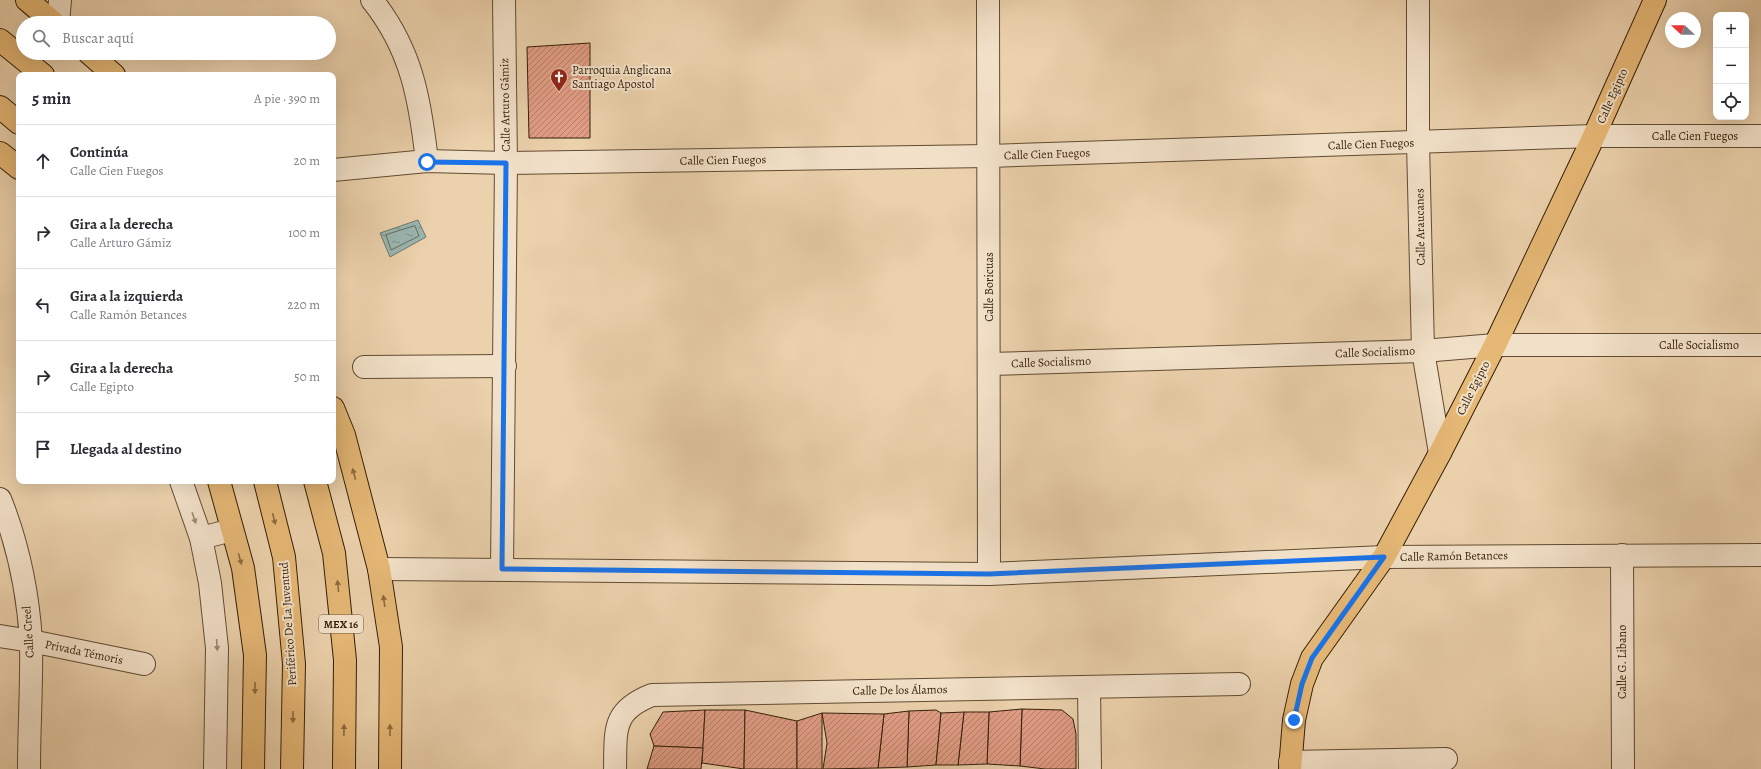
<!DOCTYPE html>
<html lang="es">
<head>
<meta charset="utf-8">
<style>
	body { margin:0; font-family:Alegreya,serif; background:#f7f7f7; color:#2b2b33 }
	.controls { position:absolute; right:12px; top:12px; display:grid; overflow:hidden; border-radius:8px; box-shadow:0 4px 16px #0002 }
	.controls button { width:36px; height:36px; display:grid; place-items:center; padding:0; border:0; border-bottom:1px solid #e1e1e2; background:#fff; color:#2b2b33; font:20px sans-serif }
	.compass { position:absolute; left:1665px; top:12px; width:36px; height:36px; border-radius:50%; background:#fff; box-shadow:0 4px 16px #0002; rotate:292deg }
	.stop { position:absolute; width:12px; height:12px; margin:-9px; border:3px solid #1a73e8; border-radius:50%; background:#fff }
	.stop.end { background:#1a73e8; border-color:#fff; box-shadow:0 1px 4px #0008 }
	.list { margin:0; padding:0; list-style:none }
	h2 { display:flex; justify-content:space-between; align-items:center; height:52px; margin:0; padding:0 16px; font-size:17px }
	h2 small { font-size:13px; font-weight:400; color:#7c7c81 }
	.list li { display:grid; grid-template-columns:26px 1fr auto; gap:12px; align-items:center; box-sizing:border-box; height:72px; padding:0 16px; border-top:1px solid #e1e1e2 }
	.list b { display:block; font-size:15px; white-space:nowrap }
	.list p { margin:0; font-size:13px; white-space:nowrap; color:#7c7c81 }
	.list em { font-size:13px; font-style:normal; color:#7c7c81 }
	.icon { flex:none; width:22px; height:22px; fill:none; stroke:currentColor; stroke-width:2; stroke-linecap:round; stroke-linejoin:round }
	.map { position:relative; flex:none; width:1761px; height:769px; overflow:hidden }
	.search { position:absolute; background:#fff; box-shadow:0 4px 16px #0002; left:16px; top:16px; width:320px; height:44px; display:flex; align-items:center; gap:10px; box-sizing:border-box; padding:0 14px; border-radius:22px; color:#7c7c81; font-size:15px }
	.panel { position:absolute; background:#fff; box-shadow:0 4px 16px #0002; left:16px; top:72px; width:320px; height:412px; border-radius:8px }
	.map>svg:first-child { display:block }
</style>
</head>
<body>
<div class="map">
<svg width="1761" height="769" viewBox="0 0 1761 769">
	<defs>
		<pattern id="water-ripples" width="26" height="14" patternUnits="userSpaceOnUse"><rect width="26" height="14" fill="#99b6b0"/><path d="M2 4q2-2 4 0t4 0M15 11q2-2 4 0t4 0" fill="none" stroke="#7d938d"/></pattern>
		<pattern id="building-hatch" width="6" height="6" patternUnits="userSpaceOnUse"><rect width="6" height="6" fill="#e19d85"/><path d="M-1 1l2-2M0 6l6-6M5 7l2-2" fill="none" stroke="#b77f6b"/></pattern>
	</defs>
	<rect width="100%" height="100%" fill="#ebd1ac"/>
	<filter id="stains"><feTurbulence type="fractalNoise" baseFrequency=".005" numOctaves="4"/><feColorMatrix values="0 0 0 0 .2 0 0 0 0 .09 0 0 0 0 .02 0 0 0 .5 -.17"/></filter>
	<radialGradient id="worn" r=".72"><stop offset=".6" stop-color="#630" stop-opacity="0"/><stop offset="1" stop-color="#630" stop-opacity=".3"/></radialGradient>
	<path fill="url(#water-ripples)" stroke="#70796c" d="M 418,220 L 426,237 L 390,257 L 380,233 Z"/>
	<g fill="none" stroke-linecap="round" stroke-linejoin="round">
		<path stroke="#666a5c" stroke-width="1" d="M 415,226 L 419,236 L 391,250 L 386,235 Z"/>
	</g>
	<g fill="url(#building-hatch)" stroke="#331e07">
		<path d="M 590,43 L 590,138 L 529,138 L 527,47 Z"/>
		<path d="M 1022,709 L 1062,710 L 1073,719 L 1076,734 L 1076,769 L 1045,769 L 1020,766 Z"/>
		<path d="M 1022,709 L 1020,766 L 987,764 L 989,712 Z"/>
		<path d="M 705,710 L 703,748 L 654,746 L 650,734 L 663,712 Z"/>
		<path d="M 705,710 L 745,710 L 744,769 L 702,763 Z"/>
		<path d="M 745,710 L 797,721 L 797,769 L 744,769 Z"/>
		<path d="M 936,710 L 941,713 L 936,765 L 907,767 L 909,711 Z"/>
		<path d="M 909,711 L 907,767 L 878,768 L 884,714 Z"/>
		<path d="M 964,712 L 989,712 L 987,764 L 958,765 Z"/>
		<path d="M 964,712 L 958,765 L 936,765 L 941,713 Z"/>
		<path d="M 822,713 L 884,714 L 878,768 L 823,769 L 827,743 Z"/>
		<path d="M 822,713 L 822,769 L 797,769 L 797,721 Z"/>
		<path d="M 654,746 L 703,748 L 701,769 L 647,769 Z"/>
	</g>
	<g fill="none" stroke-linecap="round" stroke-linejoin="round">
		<g stroke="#614b30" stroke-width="24">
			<g id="minor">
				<path d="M 372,0 C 412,50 420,100 427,161"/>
				<path d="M 988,0 L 989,574"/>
				<path d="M 1418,0 L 1418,143 L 1423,351 L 1440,453"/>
				<path d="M 58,23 L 60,0"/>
				<path d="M 333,170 L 427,161 L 506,163 L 989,156 L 1594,136 L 1761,136"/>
				<path d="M 989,364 L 1423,351 L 1495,345 L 1761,345"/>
				<path d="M 364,367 L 505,366"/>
				<path d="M 181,481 L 201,538 L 210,583 L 217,648 L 215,769"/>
				<path d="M 0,499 C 18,544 28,593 31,641 C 32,683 29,727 29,769"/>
				<path d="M 201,538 L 232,530"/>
				<path d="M 1622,555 L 1623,769"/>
				<path d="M 379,569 L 989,574 L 1384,557 L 1761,555"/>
				<path d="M 502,569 L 506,163 L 504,0"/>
				<path d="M 0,636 L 31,641 L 144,664"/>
				<path d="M 1089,687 L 1090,769"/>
				<path d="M 1290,762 L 1446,759"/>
				<path d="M 615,769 C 616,731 611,711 652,695 L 1239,684"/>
			</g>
		</g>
		<g stroke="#331e07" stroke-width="24">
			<g id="major">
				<path d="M 27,0 L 54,23"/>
				<path d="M 89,53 L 114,75"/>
				<path d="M 0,153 L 19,168"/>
				<path d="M 333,408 L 344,435 L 379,569 L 391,647 L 390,769"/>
				<path d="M 219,481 L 243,568 L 255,655 L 253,769"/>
				<path d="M 1290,769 L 1294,720 L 1302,684 L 1312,658 L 1384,557 L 1440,453 L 1495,345 L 1594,136 L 1655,0"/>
			</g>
		</g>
		<g stroke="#331e07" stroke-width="24">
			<g id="highway">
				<path d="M 0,40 L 43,75"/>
				<path d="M 0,107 L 19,123"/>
				<path d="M 265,481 L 284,557 L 294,664 L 292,769"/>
				<path d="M 315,481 L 334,553 L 345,660 L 344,769"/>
			</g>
		</g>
		<use href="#minor" stroke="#f2e1c9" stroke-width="22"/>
		<use href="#major" stroke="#e6b876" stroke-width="22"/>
		<use href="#highway" stroke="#e6b876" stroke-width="22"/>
	</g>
	<defs><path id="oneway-solid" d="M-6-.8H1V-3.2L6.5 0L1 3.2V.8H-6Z"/></defs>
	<g fill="#8c6b3e">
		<use href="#oneway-solid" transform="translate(354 474) rotate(-105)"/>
		<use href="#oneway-solid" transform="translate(274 519) rotate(76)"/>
		<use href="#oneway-solid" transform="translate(240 559) rotate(75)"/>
		<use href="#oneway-solid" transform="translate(338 586) rotate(-96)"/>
		<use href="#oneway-solid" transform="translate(384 601) rotate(-98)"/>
		<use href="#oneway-solid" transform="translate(255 688) rotate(91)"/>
		<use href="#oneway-solid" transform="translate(293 717) rotate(91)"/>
		<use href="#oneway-solid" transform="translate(344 730) rotate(-89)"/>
		<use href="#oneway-solid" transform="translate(390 730) rotate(-90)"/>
	</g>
	<g fill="#9c8972">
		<use href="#oneway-solid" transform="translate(194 518) rotate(71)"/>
		<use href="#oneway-solid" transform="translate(217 645) rotate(86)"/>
	</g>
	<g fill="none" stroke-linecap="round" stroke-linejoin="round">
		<path stroke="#1a73e8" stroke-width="5" d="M 427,162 L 506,163 L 502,569 L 989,574 L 1384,557 L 1312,658 L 1302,684 L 1294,720"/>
	</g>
	<defs>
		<g id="church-pin" transform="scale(0.9)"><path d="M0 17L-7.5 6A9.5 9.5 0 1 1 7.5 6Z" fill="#8f2418" stroke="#f2e1c9"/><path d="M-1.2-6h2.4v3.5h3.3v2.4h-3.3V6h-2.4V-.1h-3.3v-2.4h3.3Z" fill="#fff"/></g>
	</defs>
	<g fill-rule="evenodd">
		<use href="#church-pin" x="559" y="77"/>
	</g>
	<g text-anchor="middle" stroke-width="4" stroke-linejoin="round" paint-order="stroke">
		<rect fill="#f2e1c9" stroke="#6c5841" stroke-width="1" x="319" y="615" width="44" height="18" rx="3"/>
		<g font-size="11" font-weight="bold" fill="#331e07">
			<text x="341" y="628">MEX 16</text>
		</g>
		<g font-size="12" fill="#331e07" stroke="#f2e1c9" text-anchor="start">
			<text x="572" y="74">Parroquia Anglicana<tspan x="572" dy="14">Santiago Apostol</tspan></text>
		</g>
		<g font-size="12" fill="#331e07" stroke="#f2e1c9">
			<text transform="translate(1612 96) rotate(-66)" y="4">Calle Egipto</text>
			<text transform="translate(505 105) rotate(-91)" y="4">Calle Arturo Gámiz</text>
			<text x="1695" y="140">Calle Cien Fuegos</text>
			<text transform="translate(1371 144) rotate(-2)" y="4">Calle Cien Fuegos</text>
			<text transform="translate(1047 154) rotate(-2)" y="4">Calle Cien Fuegos</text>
			<text transform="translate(723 160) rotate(-1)" y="4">Calle Cien Fuegos</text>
			<text transform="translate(1420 227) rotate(-91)" y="4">Calle Araucanes</text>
			<text transform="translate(989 287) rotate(-90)" y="4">Calle Boricuas</text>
			<text x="1699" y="349">Calle Socialismo</text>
			<text transform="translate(1375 352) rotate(-2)" y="4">Calle Socialismo</text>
			<text transform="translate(1051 362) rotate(-2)" y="4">Calle Socialismo</text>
			<text transform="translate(1473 388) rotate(-63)" y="4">Calle Egipto</text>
			<text transform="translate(1454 556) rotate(-1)" y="4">Calle Ramón Betances</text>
			<text transform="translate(288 624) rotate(-94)" y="4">Periférico De La Juventud</text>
			<text transform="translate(28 632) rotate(-94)" y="4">Calle Creel</text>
			<text transform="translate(84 652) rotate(12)" y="4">Privada Témoris</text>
			<text transform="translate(1622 662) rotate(-90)" y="4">Calle G. Libano</text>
			<text transform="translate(900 690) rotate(-1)" y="4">Calle De los Álamos</text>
		</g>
	</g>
	<rect width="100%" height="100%" filter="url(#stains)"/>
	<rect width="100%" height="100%" fill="url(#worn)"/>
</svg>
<div class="controls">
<button>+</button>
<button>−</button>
<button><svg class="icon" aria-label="locate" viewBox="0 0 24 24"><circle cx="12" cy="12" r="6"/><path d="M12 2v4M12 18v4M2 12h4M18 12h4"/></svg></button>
</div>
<svg class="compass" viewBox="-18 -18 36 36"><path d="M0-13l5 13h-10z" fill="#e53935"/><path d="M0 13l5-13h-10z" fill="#7c7c81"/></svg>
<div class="stop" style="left:427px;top:162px"></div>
<div class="stop end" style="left:1294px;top:720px"></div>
<div class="search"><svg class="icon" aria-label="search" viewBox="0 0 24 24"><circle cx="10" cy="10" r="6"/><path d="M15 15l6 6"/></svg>Buscar aquí</div>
<section class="panel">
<h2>5 min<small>A pie · 390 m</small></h2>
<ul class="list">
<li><svg class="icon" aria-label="ahead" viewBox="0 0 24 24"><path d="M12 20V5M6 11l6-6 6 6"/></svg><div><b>Continúa</b><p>Calle Cien Fuegos</p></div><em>20 m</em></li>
<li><svg class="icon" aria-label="right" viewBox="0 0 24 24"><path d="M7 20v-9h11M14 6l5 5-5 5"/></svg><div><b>Gira a la derecha</b><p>Calle Arturo Gámiz</p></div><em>100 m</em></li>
<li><svg class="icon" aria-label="left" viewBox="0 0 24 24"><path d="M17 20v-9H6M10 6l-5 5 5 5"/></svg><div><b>Gira a la izquierda</b><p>Calle Ramón Betances</p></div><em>220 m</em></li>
<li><svg class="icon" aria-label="right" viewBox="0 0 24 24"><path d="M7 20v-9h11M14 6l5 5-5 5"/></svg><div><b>Gira a la derecha</b><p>Calle Egipto</p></div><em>50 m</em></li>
<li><svg class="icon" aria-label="arrive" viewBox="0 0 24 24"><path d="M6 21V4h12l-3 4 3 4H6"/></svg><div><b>Llegada al destino</b></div></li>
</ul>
</section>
</div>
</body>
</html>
